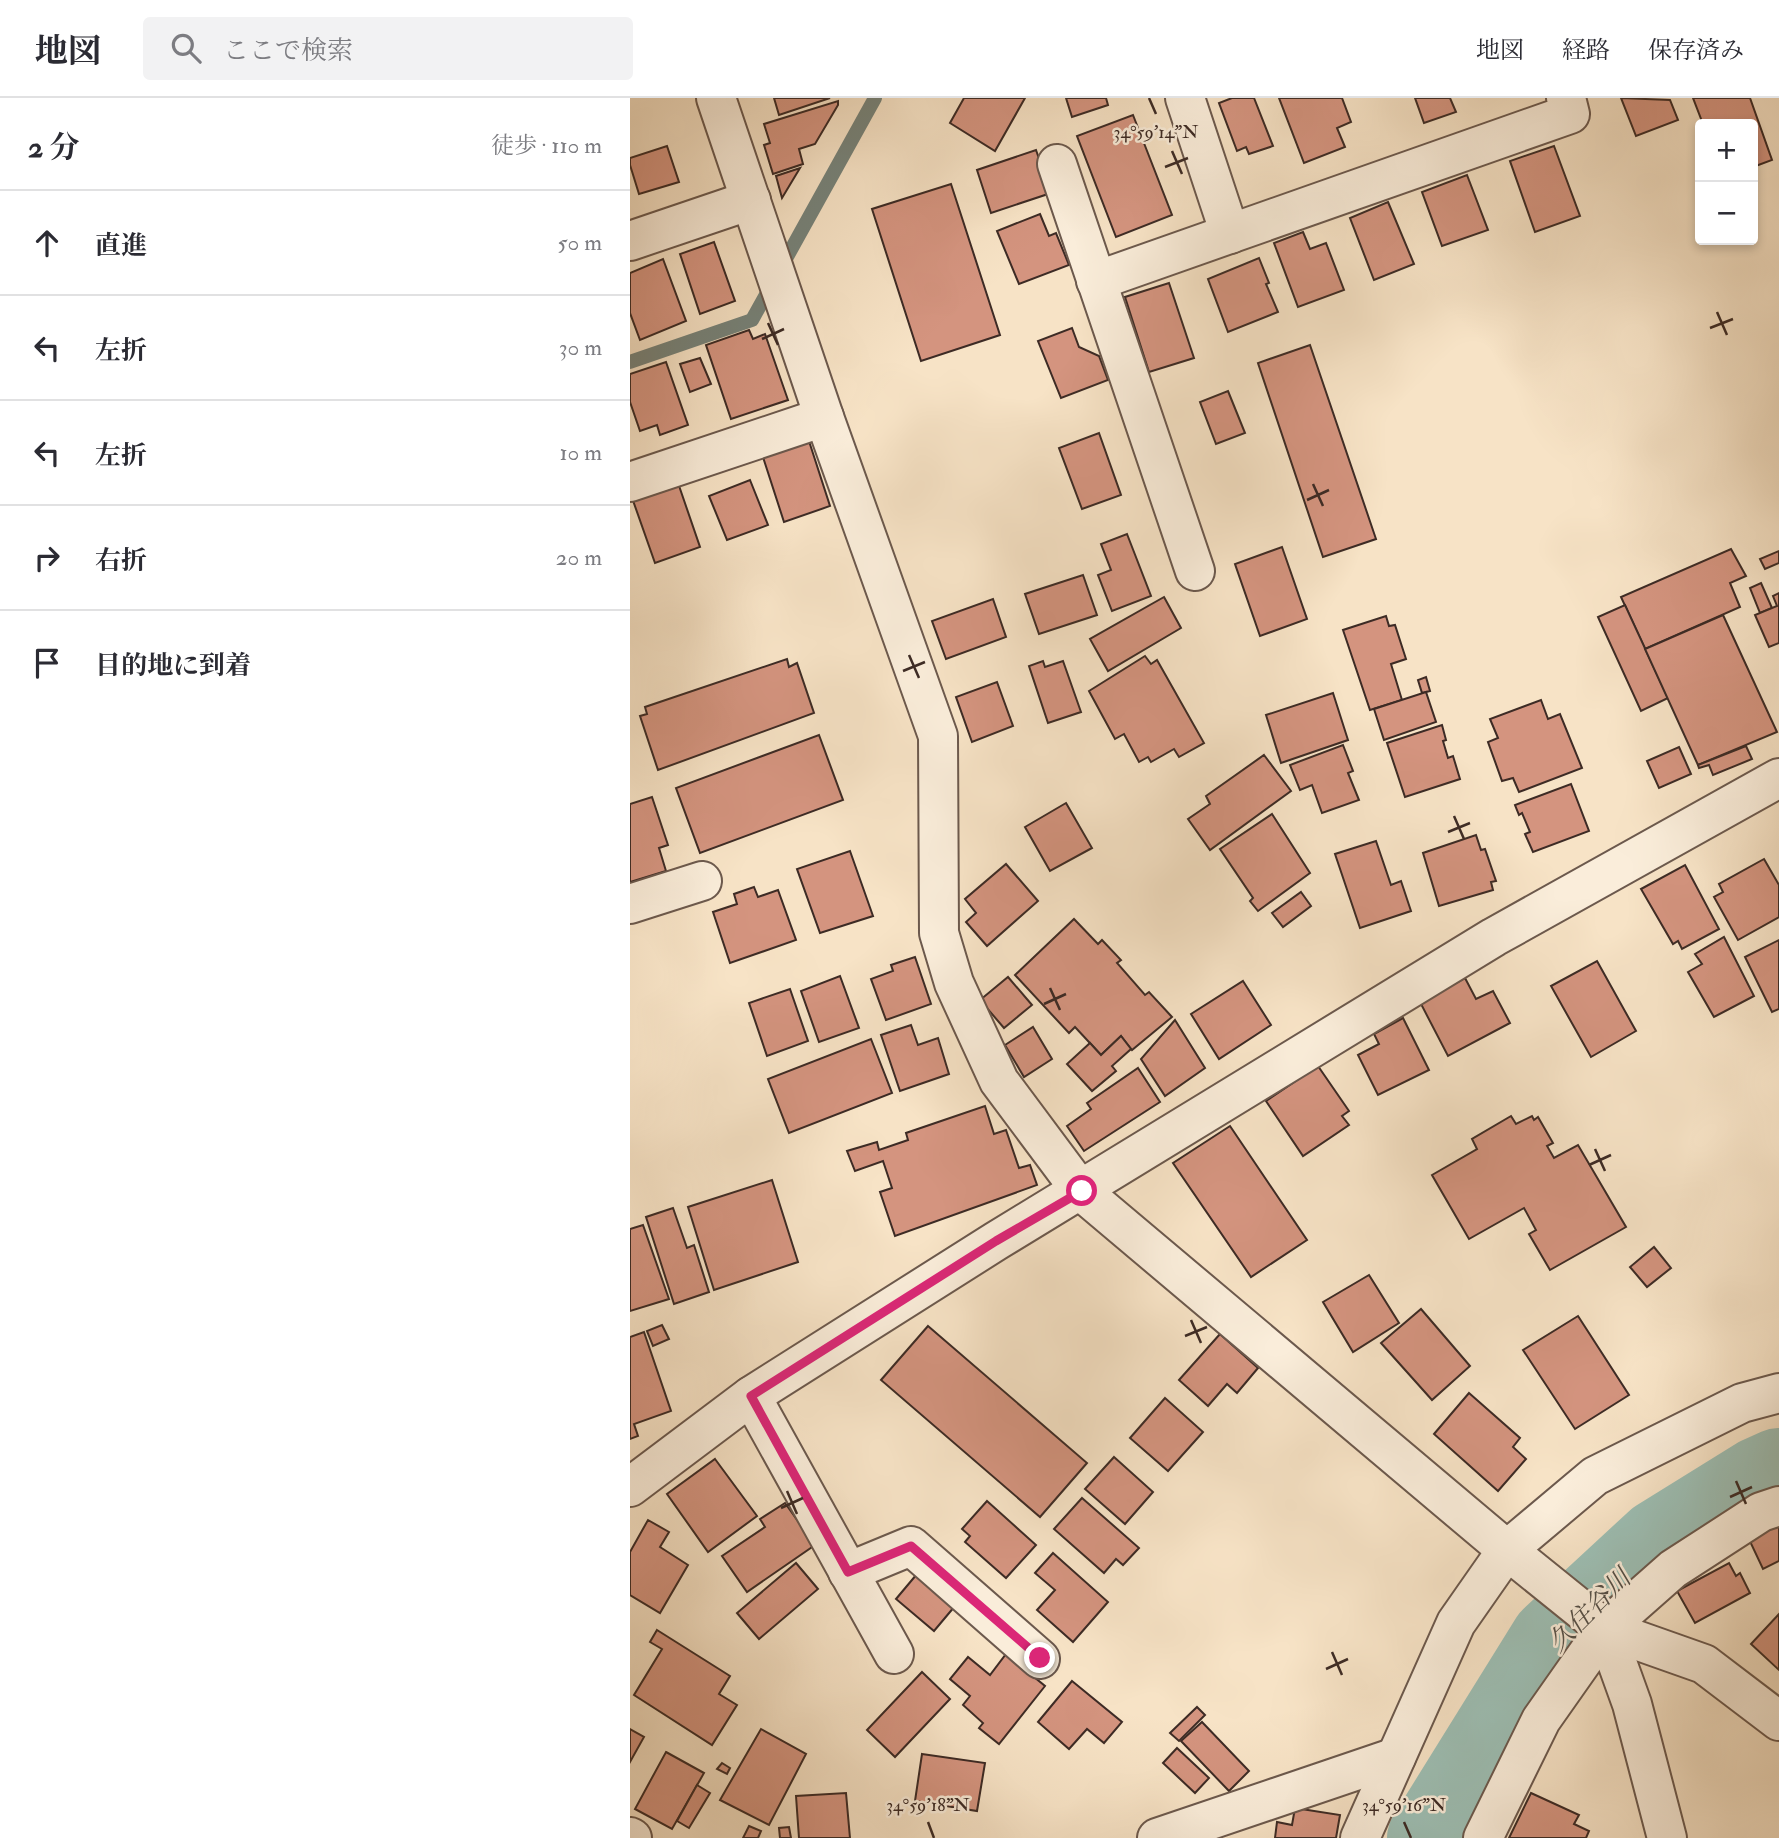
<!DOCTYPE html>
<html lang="ja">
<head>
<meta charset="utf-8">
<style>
	body { margin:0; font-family:"IM FELL Double Pica","Noto Serif JP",serif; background:#f2f2f3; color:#2b2b33 }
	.controls { position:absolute; right:21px; top:21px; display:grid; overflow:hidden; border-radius:7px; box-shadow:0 4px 10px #0003 }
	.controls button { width:63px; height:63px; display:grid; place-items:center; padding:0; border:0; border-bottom:2px solid #e1e1e2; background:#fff; color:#2b2b33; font:35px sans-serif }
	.stop { position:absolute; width:21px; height:21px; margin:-16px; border:5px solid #db2777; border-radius:50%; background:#fff }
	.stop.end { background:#db2777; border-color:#fff; box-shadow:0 2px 7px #0008 }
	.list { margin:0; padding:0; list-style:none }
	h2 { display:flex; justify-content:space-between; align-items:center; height:91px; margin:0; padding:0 28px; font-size:30px }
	h2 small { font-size:23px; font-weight:400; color:#7c7c81 }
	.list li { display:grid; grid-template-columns:46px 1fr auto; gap:21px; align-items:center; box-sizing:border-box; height:105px; padding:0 28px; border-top:2px solid #e1e1e2 }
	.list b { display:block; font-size:26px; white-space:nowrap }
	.list em { font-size:23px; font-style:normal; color:#7c7c81 }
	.icon { flex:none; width:38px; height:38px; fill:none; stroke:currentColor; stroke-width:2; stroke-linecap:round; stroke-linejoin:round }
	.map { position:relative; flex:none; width:1149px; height:1740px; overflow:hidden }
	header { display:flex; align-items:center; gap:42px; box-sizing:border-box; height:98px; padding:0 35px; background:#fff; border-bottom:2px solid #e1e1e2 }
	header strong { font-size:33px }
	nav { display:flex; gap:38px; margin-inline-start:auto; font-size:24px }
	.search { width:490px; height:63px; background:#f2f2f3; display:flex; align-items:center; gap:18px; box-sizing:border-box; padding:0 24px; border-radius:7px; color:#7c7c81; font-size:26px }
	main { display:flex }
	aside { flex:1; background:#fff }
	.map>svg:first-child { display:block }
</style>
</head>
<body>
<header>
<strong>地図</strong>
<div class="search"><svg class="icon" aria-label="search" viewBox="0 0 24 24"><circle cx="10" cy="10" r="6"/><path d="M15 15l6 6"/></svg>ここで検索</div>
<nav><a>地図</a><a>経路</a><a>保存済み</a></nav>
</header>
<main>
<aside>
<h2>2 分<small>徒歩 · 110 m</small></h2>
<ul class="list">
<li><svg class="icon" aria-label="ahead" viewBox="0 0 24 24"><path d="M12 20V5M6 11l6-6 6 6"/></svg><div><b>直進</b></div><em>50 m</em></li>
<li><svg class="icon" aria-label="left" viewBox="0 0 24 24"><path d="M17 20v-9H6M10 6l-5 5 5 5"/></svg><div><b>左折</b></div><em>30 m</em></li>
<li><svg class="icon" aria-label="left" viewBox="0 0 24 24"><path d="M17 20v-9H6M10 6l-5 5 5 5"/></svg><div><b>左折</b></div><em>10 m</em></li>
<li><svg class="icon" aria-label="right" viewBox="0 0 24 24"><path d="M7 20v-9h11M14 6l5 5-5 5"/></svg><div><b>右折</b></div><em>20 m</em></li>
<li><svg class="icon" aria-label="arrive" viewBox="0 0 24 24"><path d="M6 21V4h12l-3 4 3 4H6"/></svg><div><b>目的地に到着</b></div></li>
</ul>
</aside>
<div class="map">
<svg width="1149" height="1740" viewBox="0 0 1149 1740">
	<rect width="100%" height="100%" fill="#f7e3c6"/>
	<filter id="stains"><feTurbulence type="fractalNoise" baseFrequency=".00286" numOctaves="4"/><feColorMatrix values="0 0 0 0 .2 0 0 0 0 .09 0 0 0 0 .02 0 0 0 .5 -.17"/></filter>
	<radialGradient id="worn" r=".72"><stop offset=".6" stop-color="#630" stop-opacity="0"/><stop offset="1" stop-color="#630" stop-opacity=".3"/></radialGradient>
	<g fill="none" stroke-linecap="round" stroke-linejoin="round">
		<path stroke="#77837a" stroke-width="14" d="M 0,264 L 122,222 L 245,0"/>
		<path stroke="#9dbeb3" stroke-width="86" d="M 800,1740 L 923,1542 L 1029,1444 L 1129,1382 L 1149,1373"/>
	</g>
	<g fill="#d4947f" stroke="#3d2b25" stroke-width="2">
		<path d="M 144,0 L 200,0 L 149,17 Z"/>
		<path d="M 334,0 L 395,0 L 365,53 L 320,25 Z"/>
		<path d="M 436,0 L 476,0 L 478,7 L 442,19 Z"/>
		<path d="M 602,0 L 624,0 L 643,48 L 619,56 L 616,49 L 607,53 L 589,5 Z"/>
		<path d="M 649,0 L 712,0 L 721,24 L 707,30 L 715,49 L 674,65 Z"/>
		<path d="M 785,0 L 820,0 L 826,14 L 794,25 Z"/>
		<path d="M 991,0 L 1040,2 L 1048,22 L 1006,38 Z"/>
		<path d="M 1063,0 L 1120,0 L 1142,62 L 1123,69 L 1123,26 L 1073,26 Z"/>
		<path d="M 208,3 L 208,7 L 185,46 L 169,51 L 173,66 L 143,76 L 134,47 L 140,45 L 134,26 Z"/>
		<path d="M 503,17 L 542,117 L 486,139 L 447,38 Z"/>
		<path d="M 37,48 L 49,84 L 9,96 L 0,67 L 0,60 Z"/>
		<path d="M 924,48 L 950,118 L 905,134 L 880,63 Z"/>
		<path d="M 406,52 L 421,95 L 361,115 L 347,72 Z"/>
		<path d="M 170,70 L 152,100 L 146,78 Z"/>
		<path d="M 837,77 L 858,132 L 812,148 L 792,94 Z"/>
		<path d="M 321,86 L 370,237 L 291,263 L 242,111 Z"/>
		<path d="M 758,104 L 784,166 L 744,182 L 720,120 Z"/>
		<path d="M 410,116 L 419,138 L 426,135 L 439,167 L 389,186 L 367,133 Z"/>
		<path d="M 673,134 L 680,151 L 696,145 L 714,192 L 668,209 L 644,145 Z"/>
		<path d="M 84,144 L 105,203 L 70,216 L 50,156 Z"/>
		<path d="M 629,160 L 639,185 L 636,186 L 648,214 L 598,234 L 578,181 Z"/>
		<path d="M 33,161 L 56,223 L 10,242 L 0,215 L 0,175 Z"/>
		<path d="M 539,185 L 564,260 L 519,274 L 495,199 Z"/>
		<path d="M 442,230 L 449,249 L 469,258 L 478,282 L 431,300 L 408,243 Z"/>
		<path d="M 119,232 L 123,241 L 135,236 L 158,302 L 101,321 L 76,247 Z"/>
		<path d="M 680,247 L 746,441 L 693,459 L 628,265 Z"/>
		<path d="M 70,260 L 81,286 L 60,294 L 50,266 Z"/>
		<path d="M 36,264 L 58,327 L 30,337 L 27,327 L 10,333 L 0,304 L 0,276 Z"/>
		<path d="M 598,293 L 615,335 L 586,346 L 570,304 Z"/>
		<path d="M 469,335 L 491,397 L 452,411 L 429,350 Z"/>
		<path d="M 178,340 L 200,408 L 154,424 L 132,356 Z"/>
		<path d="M 46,379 L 70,449 L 25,465 L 0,394 Z"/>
		<path d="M 120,382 L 138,427 L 97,442 L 79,398 Z"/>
		<path d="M 497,436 L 521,498 L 482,513 L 468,477 L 481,472 L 471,446 Z"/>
		<path d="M 652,449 L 677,521 L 630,538 L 605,466 Z"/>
		<path d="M 1101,451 L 1116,478 L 1100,485 L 1110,509 L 1015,551 L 991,499 Z"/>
		<path d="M 1149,453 L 1149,465 L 1135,471 L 1130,461 Z"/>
		<path d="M 453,477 L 467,517 L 409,536 L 395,496 Z"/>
		<path d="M 1131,485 L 1142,510 L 1130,515 L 1120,490 Z"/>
		<path d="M 1149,495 L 1149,545 L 1139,549 L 1125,517 L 1147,508 L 1143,498 Z"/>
		<path d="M 534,499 L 551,530 L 478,573 L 460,541 Z"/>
		<path d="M 363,501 L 376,539 L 316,561 L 302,523 Z"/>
		<path d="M 995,507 L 1038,600 L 1011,613 L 968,519 Z"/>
		<path d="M 1093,517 L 1147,634 L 1068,667 L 1015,551 Z"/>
		<path d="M 756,518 L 759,528 L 765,527 L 776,561 L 761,566 L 772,602 L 740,612 L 713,532 Z"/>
		<path d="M 515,558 L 521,566 L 527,562 L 574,645 L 549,659 L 544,651 L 521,664 L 518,659 L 509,664 L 494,636 L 485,641 L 459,593 Z"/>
		<path d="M 157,561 L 159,569 L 167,565 L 184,615 L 28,672 L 10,618 L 17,616 L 15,609 Z"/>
		<path d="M 413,563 L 415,569 L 433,563 L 451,614 L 418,625 L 399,568 Z"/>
		<path d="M 796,579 L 800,593 L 792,595 L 788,582 Z"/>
		<path d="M 367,584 L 383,628 L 342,644 L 326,599 Z"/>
		<path d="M 796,594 L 806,624 L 754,642 L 744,611 Z"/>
		<path d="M 703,595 L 718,642 L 651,665 L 636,617 Z"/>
		<path d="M 911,602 L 918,621 L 930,616 L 952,670 L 889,694 L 883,680 L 872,683 L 858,644 L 868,640 L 860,621 Z"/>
		<path d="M 812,627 L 816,642 L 813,643 L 818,660 L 823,658 L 830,681 L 775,699 L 757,645 Z"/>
		<path d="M 189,637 L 213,702 L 70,755 L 46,690 Z"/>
		<path d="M 713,647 L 723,673 L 718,675 L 729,702 L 692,715 L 682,687 L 670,692 L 660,667 Z"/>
		<path d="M 1116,648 L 1122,661 L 1083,677 L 1079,667 L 1069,670 L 1068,667 Z"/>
		<path d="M 1049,649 L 1061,676 L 1029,690 L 1017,663 Z"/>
		<path d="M 634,657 L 661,693 L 580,752 L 558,721 L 580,706 L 576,698 Z"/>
		<path d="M 941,686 L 959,733 L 903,754 L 895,736 L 900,734 L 892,715 L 889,717 L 885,707 Z"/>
		<path d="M 22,699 L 38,747 L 29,750 L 36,773 L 0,784 L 0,706 Z"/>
		<path d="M 436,705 L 462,750 L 420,773 L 395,729 Z"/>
		<path d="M 642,716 L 680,775 L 628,813 L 620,803 L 623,800 L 590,751 Z"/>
		<path d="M 846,737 L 851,752 L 855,751 L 866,783 L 861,784 L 863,792 L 809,808 L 793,755 Z"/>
		<path d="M 746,743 L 761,787 L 771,783 L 781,813 L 730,830 L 705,756 Z"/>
		<path d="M 220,753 L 243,818 L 190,835 L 167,771 Z"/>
		<path d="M 1134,761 L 1149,787 L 1149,819 L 1108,842 L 1084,799 L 1093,794 L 1089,786 Z"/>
		<path d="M 376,766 L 408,803 L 357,848 L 336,824 L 346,815 L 335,801 Z"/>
		<path d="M 1055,767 L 1089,831 L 1052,851 L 1048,843 L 1043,846 L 1011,791 Z"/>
		<path d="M 124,789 L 128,799 L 148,792 L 166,842 L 100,865 L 83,814 L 107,806 L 104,796 Z"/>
		<path d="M 671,794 L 681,808 L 653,829 L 642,815 Z"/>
		<path d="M 444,821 L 468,846 L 472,842 L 491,862 L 487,865 L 515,897 L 519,894 L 542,919 L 502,952 L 491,938 L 471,957 L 445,929 L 439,935 L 385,877 Z"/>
		<path d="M 1094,839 L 1124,898 L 1084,919 L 1058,874 L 1072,866 L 1065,856 Z"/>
		<path d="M 1149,842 L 1149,911 L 1142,914 L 1115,859 Z"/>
		<path d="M 285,859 L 301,906 L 256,922 L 241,881 L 263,873 L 261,867 Z"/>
		<path d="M 967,863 L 1006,933 L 961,959 L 921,888 Z"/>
		<path d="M 210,878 L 229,930 L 189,944 L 171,893 Z"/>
		<path d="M 378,879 L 402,907 L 374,930 L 350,902 Z"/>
		<path d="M 835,880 L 846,901 L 863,893 L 880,925 L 818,958 L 790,904 Z"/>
		<path d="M 613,883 L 641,927 L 589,961 L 561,916 Z"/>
		<path d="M 160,891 L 178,943 L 137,958 L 119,905 Z"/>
		<path d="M 773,920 L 799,972 L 748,997 L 728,957 L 749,946 L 744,936 Z"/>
		<path d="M 545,922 L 575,970 L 535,998 L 511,961 Z"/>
		<path d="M 281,927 L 288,947 L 308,940 L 319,976 L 270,993 L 251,937 Z"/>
		<path d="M 403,929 L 422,961 L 394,979 L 375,947 Z"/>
		<path d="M 491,938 L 501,951 L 482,968 L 486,973 L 462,993 L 437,966 L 460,945 L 471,957 Z"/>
		<path d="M 241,941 L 262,995 L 159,1035 L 138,981 Z"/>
		<path d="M 688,968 L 719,1013 L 712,1018 L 719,1027 L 673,1058 L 636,1003 Z"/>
		<path d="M 508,970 L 530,1004 L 454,1053 L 437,1028 L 461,1011 L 457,1005 Z"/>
		<path d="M 355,1008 L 364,1036 L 376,1032 L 389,1070 L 400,1067 L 407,1087 L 265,1138 L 250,1094 L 262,1090 L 253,1063 L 225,1073 L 217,1053 L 247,1044 L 249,1052 L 278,1042 L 276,1035 Z"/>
		<path d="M 881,1018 L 886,1026 L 902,1018 L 904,1022 L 908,1019 L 923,1045 L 917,1048 L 924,1060 L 948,1047 L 996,1129 L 920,1172 L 899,1136 L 906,1132 L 894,1110 L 839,1141 L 802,1077 L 847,1051 L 842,1041 Z"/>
		<path d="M 600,1028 L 677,1142 L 621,1179 L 543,1065 Z"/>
		<path d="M 142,1082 L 168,1164 L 84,1192 L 58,1109 Z"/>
		<path d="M 43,1110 L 57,1150 L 64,1147 L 79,1194 L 44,1206 L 16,1119 Z"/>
		<path d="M 13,1127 L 39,1201 L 0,1213 L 0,1131 Z"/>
		<path d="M 1024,1149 L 1041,1170 L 1017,1189 L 1000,1169 Z"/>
		<path d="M 739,1177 L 769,1225 L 723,1254 L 693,1204 Z"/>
		<path d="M 791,1211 L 840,1268 L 802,1302 L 751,1245 Z"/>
		<path d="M 948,1218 L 999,1297 L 945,1331 L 893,1252 Z"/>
		<path d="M 32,1227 L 39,1241 L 23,1248 L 17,1233 Z"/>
		<path d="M 298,1228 L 457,1365 L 410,1419 L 251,1282 Z"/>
		<path d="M 14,1234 L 41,1313 L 4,1326 L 8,1338 L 0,1341 L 0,1239 Z"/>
		<path d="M 590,1236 L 628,1270 L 607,1295 L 597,1286 L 578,1308 L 549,1282 Z"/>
		<path d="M 839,1295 L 890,1340 L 883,1349 L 896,1361 L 868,1393 L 804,1336 Z"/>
		<path d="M 535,1300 L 573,1334 L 538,1373 L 500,1340 Z"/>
		<path d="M 484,1359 L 523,1394 L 495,1426 L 455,1391 Z"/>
		<path d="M 85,1361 L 127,1418 L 78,1454 L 37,1396 Z"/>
		<path d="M 452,1400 L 509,1450 L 493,1467 L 486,1461 L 474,1475 L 424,1431 Z"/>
		<path d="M 357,1403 L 406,1447 L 376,1480 L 335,1444 L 340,1438 L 332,1431 Z"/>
		<path d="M 155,1405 L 185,1447 L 117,1494 L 92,1458 L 135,1429 L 130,1421 Z"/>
		<path d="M 1149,1421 L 1149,1463 L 1133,1471 L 1117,1437 Z"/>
		<path d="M 18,1422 L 39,1434 L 30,1449 L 58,1467 L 30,1515 L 0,1497 L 0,1454 Z"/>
		<path d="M 423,1455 L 478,1504 L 443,1544 L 407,1512 L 425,1492 L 405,1475 Z"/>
		<path d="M 166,1465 L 188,1491 L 129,1541 L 107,1515 Z"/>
		<path d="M 1099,1465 L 1106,1478 L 1110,1475 L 1120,1495 L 1065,1525 L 1047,1493 Z"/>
		<path d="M 292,1470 L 330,1502 L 304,1533 L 266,1501 Z"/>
		<path d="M 1149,1516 L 1149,1572 L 1121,1546 Z"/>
		<path d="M 27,1532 L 100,1578 L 89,1596 L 107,1607 L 82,1647 L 4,1597 L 32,1551 L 20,1544 Z"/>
		<path d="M 376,1556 L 415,1588 L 369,1646 L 349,1630 L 353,1625 L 333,1607 L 340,1598 L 320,1581 L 338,1559 L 360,1577 Z"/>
		<path d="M 292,1574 L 320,1601 L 265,1659 L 237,1632 Z"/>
		<path d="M 442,1583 L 492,1624 L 474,1645 L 457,1631 L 439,1651 L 408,1624 Z"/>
		<path d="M 567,1609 L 575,1617 L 549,1643 L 540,1635 Z"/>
		<path d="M 572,1624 L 619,1673 L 599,1693 L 551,1643 Z"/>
		<path d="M 0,1631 L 14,1639 L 0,1664 Z"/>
		<path d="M 131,1631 L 176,1656 L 139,1727 L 90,1702 Z"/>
		<path d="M 547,1650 L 579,1680 L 565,1695 L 533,1665 Z"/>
		<path d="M 36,1654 L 74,1675 L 42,1731 L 5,1711 Z"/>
		<path d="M 292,1656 L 355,1665 L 347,1713 L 285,1703 Z"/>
		<path d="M 92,1665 L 100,1670 L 97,1676 L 87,1671 Z"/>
		<path d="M 67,1687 L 80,1695 L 59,1730 L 47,1723 Z"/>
		<path d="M 216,1695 L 220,1740 L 169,1740 L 166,1698 Z"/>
		<path d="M 901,1695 L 949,1717 L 944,1726 L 959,1733 L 956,1740 L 879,1740 Z"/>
		<path d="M 665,1710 L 710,1717 L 706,1740 L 645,1740 L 647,1724 L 662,1727 Z"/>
		<path d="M 119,1728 L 131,1733 L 128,1740 L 113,1740 Z"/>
		<path d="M 159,1729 L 161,1740 L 150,1740 L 149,1730 Z"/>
	</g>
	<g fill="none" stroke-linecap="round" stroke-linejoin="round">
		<g stroke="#6c594d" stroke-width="42">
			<g id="street">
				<path d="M 86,0 L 194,319 L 308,638 L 309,835 L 324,885 L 369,983 L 451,1093 L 877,1452 L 975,1531 L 1074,1566 L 1149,1623"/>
				<path d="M 555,0 L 600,136"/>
				<path d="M 427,66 L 565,473"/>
				<path d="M 0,143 L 121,102"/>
				<path d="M 466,183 L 940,16 L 936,0"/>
				<path d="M 0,384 L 194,319"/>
				<path d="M 0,806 L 72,783"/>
				<path d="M 121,1298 L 264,1556"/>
				<path d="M 0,1389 L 121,1298 L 366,1143 L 864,839 L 1149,680"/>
				<path d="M 218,1474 L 281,1448 L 410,1561"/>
				<path d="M 975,1531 L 1002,1606 L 1037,1740"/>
				<path d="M 0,1739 L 2,1740"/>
				<path d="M 527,1740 L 766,1659"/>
				<path d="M 730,1740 L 826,1525 L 877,1452 L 965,1378 L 1112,1305 L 1149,1295"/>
				<path d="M 853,1740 L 911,1622 L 975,1531 L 1043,1471 L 1131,1414 L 1149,1408"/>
			</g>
		</g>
		<use href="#street" stroke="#faedda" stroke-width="38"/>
	</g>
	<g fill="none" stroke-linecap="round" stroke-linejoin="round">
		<path stroke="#db2777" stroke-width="9" d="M 410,1560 L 281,1448 L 218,1474 L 121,1298 L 366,1143 L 452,1093"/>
	</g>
	<path fill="none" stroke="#3d2b25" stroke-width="2.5" d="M 519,0 L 526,16M 542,53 L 552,76M 535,69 L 558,60M 1087,214 L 1097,237M 138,225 L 148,247M 1080,230 L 1103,221M 132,241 L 154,231M 683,386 L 693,408M 677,402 L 699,392M 279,557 L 289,580M 273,573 L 295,564M 824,718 L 834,741M 818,734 L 840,725M 420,890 L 430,912M 414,906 L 436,896M 965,1051 L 975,1073M 959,1067 L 981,1057M 561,1222 L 571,1245M 555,1238 L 577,1229M 1106,1383 L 1116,1406M 157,1393 L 167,1416M 1100,1399 L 1122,1389M 151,1410 L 173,1400M 702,1554 L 712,1577M 696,1571 L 718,1561M 298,1724 L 304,1740M 774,1724 L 781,1740"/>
	<g text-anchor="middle" stroke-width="5" stroke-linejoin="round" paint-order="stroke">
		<g font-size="26" font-style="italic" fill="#555048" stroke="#faedda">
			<text transform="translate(959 1512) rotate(-45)" y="9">久住谷川</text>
		</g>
	</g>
	<g font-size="18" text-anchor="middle" fill="#3d2b25" stroke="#faedda" stroke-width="5" stroke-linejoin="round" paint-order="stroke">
		<text x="526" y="40">34°59'14"N</text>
		<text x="298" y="1713">34°59'18"N</text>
		<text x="774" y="1713">34°59'16"N</text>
	</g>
	<rect width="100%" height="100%" filter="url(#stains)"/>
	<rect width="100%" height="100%" fill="url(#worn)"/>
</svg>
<div class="controls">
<button>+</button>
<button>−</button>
</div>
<div class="stop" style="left:452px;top:1093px"></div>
<div class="stop end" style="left:410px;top:1560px"></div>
</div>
</main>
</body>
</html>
